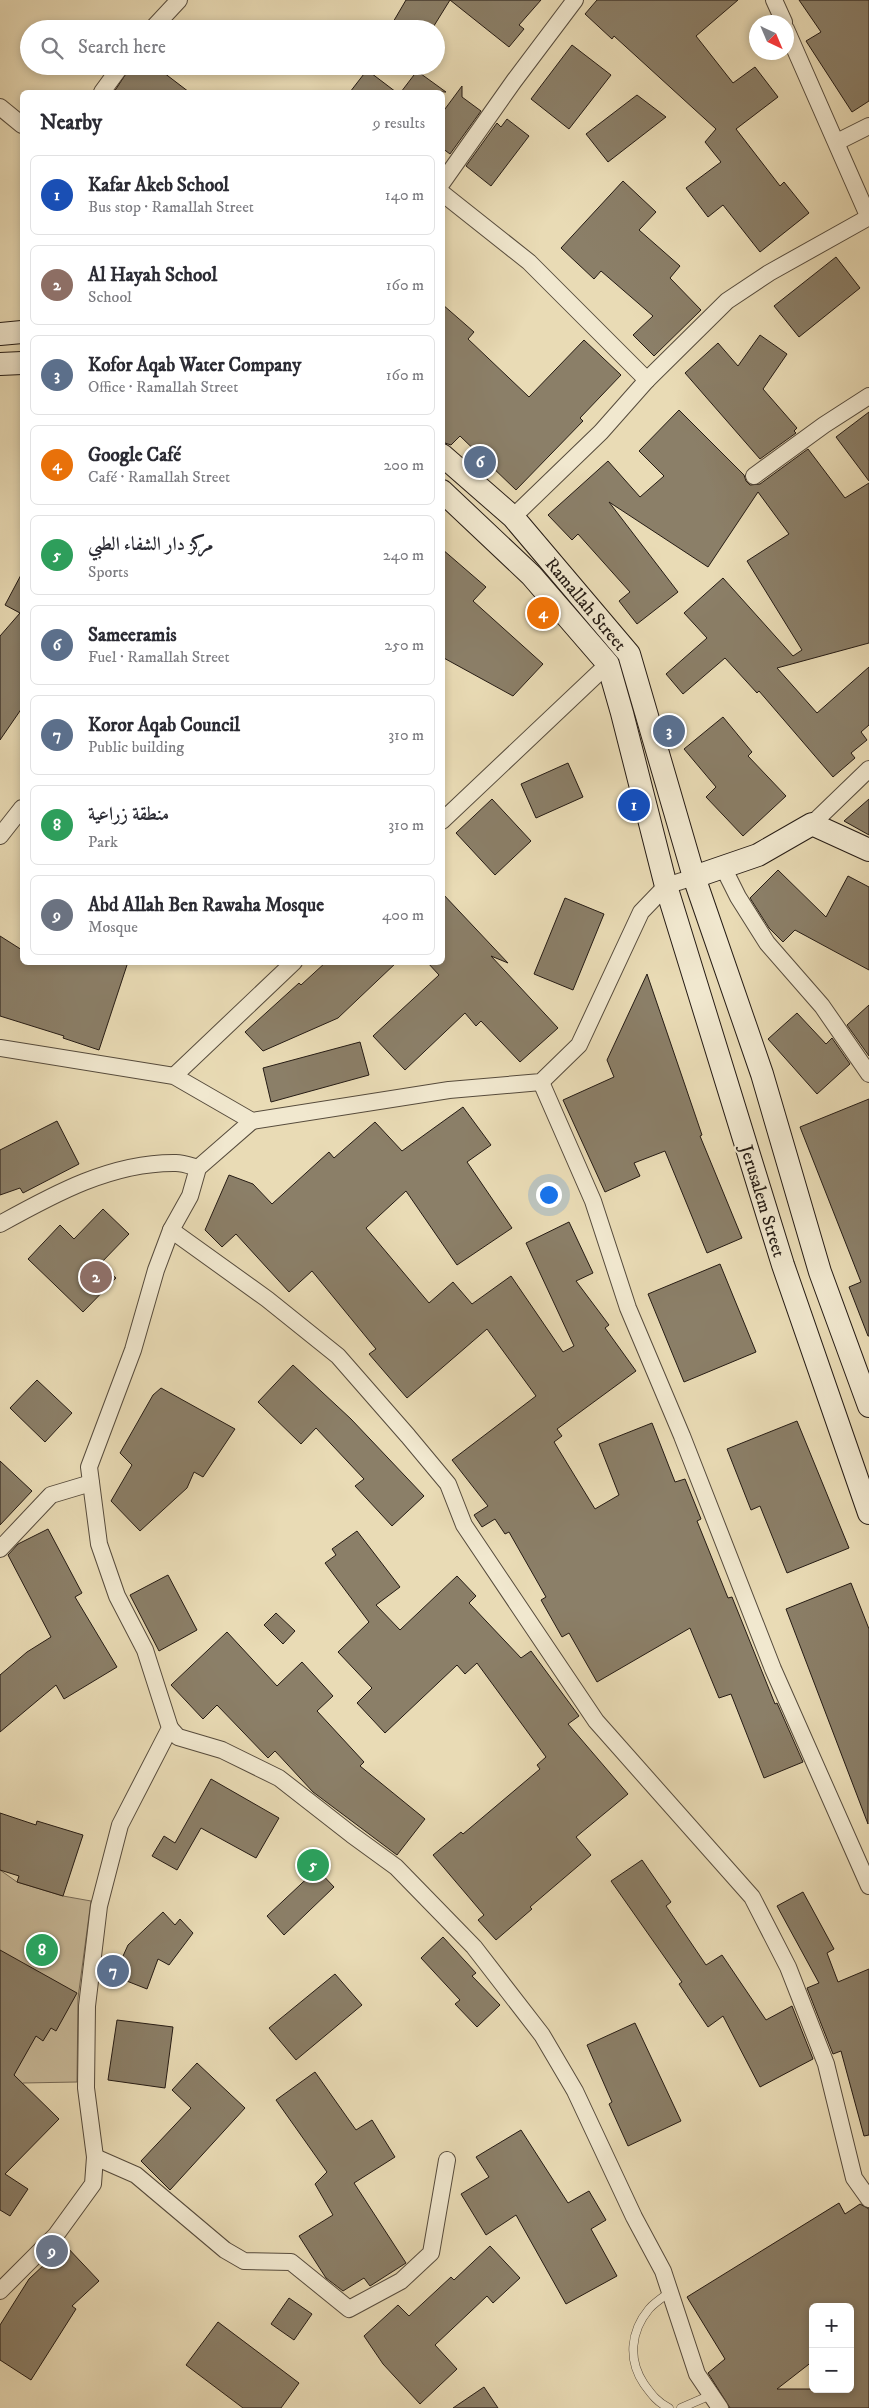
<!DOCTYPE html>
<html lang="en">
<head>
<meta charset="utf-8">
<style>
	body { margin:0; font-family:"IM FELL DW Pica",Amiri,serif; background:#f7f7f7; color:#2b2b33 }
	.controls { position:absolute; right:15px; bottom:15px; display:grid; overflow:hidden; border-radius:8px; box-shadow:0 2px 8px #0003 }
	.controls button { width:45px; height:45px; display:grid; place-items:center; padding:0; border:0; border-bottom:1px solid #e1e1e2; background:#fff; color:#2b2b33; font:25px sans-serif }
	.compass { position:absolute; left:749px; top:15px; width:45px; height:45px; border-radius:50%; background:#fff; box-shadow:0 2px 8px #0003; rotate:136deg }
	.you { position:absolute; left:548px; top:1194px; width:18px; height:18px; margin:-12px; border:4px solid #fff; border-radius:50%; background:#1a73e8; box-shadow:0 0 0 8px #1a73e833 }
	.badge { display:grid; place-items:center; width:32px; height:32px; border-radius:50%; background:#1a73e8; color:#fff; font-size:16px; font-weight:700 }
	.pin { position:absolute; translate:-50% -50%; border:2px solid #fff; box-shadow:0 1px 5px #0006 }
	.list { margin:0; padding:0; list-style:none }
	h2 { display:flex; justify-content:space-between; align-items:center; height:65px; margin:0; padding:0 20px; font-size:21px }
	h2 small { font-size:16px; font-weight:400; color:#7c7c81 }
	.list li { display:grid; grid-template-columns:32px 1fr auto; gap:15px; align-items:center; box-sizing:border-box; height:80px; margin:0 10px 10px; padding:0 10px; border:1px solid #e1e1e2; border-radius:8px }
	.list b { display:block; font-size:19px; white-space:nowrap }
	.list p { margin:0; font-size:16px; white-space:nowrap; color:#7c7c81 }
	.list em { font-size:16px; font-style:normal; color:#7c7c81 }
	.icon { flex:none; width:28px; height:28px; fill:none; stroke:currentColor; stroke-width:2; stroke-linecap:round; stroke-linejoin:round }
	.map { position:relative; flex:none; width:869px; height:2408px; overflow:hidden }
	.search { position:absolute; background:#fff; box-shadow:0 2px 8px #0003; left:20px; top:20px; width:425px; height:55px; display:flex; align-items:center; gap:12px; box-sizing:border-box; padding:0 18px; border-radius:28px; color:#7c7c81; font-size:19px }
	.panel { position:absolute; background:#fff; box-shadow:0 2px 8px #0003; left:20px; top:90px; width:425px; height:875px; border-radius:8px }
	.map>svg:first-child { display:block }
</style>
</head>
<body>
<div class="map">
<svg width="869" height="2408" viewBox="0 0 869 2408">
	<rect width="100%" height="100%" fill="#e9dbb5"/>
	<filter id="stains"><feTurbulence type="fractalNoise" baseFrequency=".004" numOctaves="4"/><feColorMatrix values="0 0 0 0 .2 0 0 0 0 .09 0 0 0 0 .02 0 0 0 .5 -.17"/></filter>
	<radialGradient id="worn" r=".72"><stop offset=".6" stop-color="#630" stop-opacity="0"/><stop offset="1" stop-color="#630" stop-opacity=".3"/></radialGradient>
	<path fill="#c8ba9a" stroke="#766a57" d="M 0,1870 L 17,1882 L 63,1896 L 91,1901 L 78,1998 L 77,2082 L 23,2083 L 0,2107 Z"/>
	<g fill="#8b7f68" stroke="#251b14" fill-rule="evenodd">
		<path d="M 406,0 L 450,0 L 432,29 L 389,29 Z"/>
		<path d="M 450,0 L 541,0 L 519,25 L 524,29 L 509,47 Z"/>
		<path d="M 597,0 L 738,0 L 696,36 L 733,83 L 755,67 L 778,97 L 736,129 L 780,186 L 784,182 L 809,213 L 760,252 L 723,205 L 708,217 L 686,188 L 721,162 L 705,142 L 716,129 L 614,36 L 612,39 L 585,14 Z"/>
		<path d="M 799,0 L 869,0 L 869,101 L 852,112 L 806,41 L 821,32 Z"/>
		<path d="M 572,45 L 611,75 L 569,129 L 531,99 Z"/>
		<path d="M 131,66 L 155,66 L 189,92 L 114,92 Z"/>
		<path d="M 367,70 L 396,92 L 350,92 Z"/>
		<path d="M 417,71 L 446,92 L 401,92 Z"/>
		<path d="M 462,86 L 462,97 L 481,111 L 450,154 L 442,148 L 442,113 Z"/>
		<path d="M 637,95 L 666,117 L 608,162 L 586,134 Z"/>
		<path d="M 507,119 L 529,136 L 491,186 L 466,166 L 497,123 L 501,127 Z"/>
		<path d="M 623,181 L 656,212 L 639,230 L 680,266 L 670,278 L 701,310 L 654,356 L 633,335 L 653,316 L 601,271 L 594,279 L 561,248 Z"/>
		<path d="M 836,257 L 860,288 L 799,337 L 774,306 Z"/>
		<path d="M 442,304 L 474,332 L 468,339 L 529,397 L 584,340 L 621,375 L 580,418 L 583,421 L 516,490 L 460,436 L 451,445 L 442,442 Z"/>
		<path d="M 760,335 L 787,354 L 763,389 L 797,428 L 794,431 L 796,433 L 760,459 L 685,373 L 718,343 L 738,366 Z"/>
		<path d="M 679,410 L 744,475 L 746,481 L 750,485 L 760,484 L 808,449 L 845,498 L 869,483 L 869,643 L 777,668 L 817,713 L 869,667 L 869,725 L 861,732 L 867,740 L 851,753 L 855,758 L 833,777 L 759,691 L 757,693 L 725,658 L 683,694 L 666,674 L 707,638 L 684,613 L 723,578 L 793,656 L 802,650 L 747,561 L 789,534 L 758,492 L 708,567 L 609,502 L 678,592 L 637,624 L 619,601 L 630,592 L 578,534 L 572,540 L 548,515 L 608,461 L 640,497 L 664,476 L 639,451 Z"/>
		<path d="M 869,412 L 869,481 L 836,437 Z"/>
		<path d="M 442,549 L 486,587 L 473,601 L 543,664 L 513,696 L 442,657 Z"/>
		<path d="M 22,573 L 22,708 L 0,740 L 0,636 L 20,613 L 5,605 Z"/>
		<path d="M 723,717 L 752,752 L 748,756 L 786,796 L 743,836 L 706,797 L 716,787 L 684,749 Z"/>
		<path d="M 568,763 L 583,797 L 536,818 L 521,784 Z"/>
		<path d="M 492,799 L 531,841 L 495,875 L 456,833 Z"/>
		<path d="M 869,799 L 869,835 L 844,821 Z"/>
		<path d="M 778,870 L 826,917 L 848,876 L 869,887 L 869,970 L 795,930 L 783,942 L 769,928 L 750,898 Z"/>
		<path d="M 442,893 L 508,963 L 491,956 L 558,1028 L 520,1062 L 481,1021 L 476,1026 L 465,1013 L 405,1070 L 373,1036 L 439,975 L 427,962 L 442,962 Z"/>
		<path d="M 565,898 L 604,914 L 573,990 L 534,974 Z"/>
		<path d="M 0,936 L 22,950 L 22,962 L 128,962 L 99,1050 L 63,1038 L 64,1036 L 0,1016 Z"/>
		<path d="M 326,962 L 397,962 L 338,1018 L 263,1051 L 245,1032 L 299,983 L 301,985 Z"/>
		<path d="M 647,974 L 702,1135 L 700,1136 L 742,1238 L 707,1253 L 665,1151 L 634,1163 L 640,1176 L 605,1192 L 563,1100 L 614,1077 L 607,1060 Z"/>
		<path d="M 869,1005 L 869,1056 L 847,1025 Z"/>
		<path d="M 797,1013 L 826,1044 L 832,1038 L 850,1064 L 817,1094 L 768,1039 Z"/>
		<path d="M 360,1042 L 369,1075 L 271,1102 L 263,1068 Z"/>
		<path d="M 869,1099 L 869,1336 L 868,1336 L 849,1287 L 861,1282 L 800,1127 Z"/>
		<path d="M 463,1107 L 491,1145 L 467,1162 L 512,1228 L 457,1265 L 406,1191 L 366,1228 L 429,1303 L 453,1282 L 472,1304 L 511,1276 L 563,1352 L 574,1346 L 526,1243 L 569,1222 L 593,1273 L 576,1281 L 609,1325 L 605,1328 L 636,1371 L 557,1429 L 562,1436 L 554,1442 L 595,1509 L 619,1495 L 599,1444 L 652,1423 L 675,1482 L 685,1479 L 701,1519 L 697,1521 L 728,1598 L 732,1597 L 775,1704 L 777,1703 L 803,1762 L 764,1778 L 731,1694 L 719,1698 L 690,1628 L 597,1682 L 569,1633 L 562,1637 L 541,1600 L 546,1597 L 509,1532 L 505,1534 L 495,1519 L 482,1527 L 474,1515 L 488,1506 L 452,1460 L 536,1396 L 487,1329 L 407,1398 L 369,1354 L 376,1349 L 312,1271 L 289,1292 L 236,1234 L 222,1247 L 205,1230 L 229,1175 L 253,1184 L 272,1204 L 329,1152 L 334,1158 L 375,1122 L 402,1151 Z"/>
		<path d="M 57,1121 L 79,1164 L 23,1193 L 20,1188 L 0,1195 L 0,1150 Z"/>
		<path d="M 103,1209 L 129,1234 L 100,1264 L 116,1278 L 83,1312 L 28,1259 L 60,1225 L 74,1239 Z"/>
		<path d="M 720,1264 L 756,1352 L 684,1382 L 648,1294 Z"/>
		<path d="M 293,1365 L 351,1419 L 424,1496 L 392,1526 L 355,1486 L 364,1479 L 316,1428 L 301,1444 L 258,1402 Z"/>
		<path d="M 37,1380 L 72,1413 L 45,1442 L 10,1408 Z"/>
		<path d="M 161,1388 L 235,1429 L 203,1477 L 194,1472 L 187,1488 L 140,1531 L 111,1501 L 132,1465 L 120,1453 L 153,1395 Z"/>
		<path d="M 797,1421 L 849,1548 L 787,1573 L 760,1506 L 751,1510 L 727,1449 Z"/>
		<path d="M 0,1461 L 32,1491 L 0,1525 Z"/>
		<path d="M 48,1529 L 82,1593 L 75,1597 L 117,1667 L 64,1699 L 56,1685 L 0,1732 L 0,1675 L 27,1652 L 51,1637 L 8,1555 L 18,1544 Z"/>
		<path d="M 357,1531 L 400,1587 L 376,1605 L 400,1630 L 457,1576 L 476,1596 L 469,1603 L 521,1658 L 531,1651 L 579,1716 L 568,1724 L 628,1794 L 576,1837 L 591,1855 L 530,1907 L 532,1909 L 496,1940 L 478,1920 L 484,1915 L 433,1855 L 461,1832 L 463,1834 L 540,1769 L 537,1765 L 546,1757 L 477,1663 L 465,1674 L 457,1665 L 385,1733 L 357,1703 L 372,1688 L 338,1652 L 369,1622 L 325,1563 L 336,1555 L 332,1549 Z"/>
		<path d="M 168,1575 L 197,1630 L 159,1651 L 130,1595 Z"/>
		<path d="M 851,1583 L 869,1629 L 868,1824 L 786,1609 Z"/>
		<path d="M 276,1613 L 295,1631 L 283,1644 L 264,1625 Z"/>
		<path d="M 227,1632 L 277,1686 L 302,1662 L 333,1696 L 317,1711 L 364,1762 L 360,1766 L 425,1819 L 397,1855 L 313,1792 L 275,1751 L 268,1758 L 217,1705 L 203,1719 L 171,1685 Z"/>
		<path d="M 211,1779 L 279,1818 L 256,1858 L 201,1828 L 177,1870 L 152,1856 L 164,1836 L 175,1843 Z"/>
		<path d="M 0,1813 L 36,1825 L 37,1821 L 83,1835 L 63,1896 L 17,1882 L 19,1876 L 0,1870 Z"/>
		<path d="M 642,1860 L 671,1902 L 666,1906 L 706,1965 L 722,1955 L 766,2020 L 792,2006 L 813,2059 L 760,2087 L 723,2016 L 708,2027 L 679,1984 L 682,1982 L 611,1881 Z"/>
		<path d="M 317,1869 L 334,1887 L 284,1935 L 267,1916 Z"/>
		<path d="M 803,1892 L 834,1949 L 827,1953 L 838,1982 L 869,1969 L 869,2135 L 864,2136 L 841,2051 L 833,2054 L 807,1988 L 819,1983 L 777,1906 Z"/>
		<path d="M 163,1912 L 175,1925 L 180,1919 L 193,1933 L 169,1965 L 158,1959 L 147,1989 L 114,1976 L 128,1945 Z"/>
		<path d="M 443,1937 L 476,1973 L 472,1976 L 500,2005 L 477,2027 L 455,2004 L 460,2000 L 421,1958 Z"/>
		<path d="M 0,1950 L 77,1993 L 56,2031 L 51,2028 L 43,2041 L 36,2036 L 14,2075 L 59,2119 L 5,2174 L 28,2189 L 10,2216 L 0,2210 Z"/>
		<path d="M 335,1974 L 362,2005 L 296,2060 L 269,2028 Z"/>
		<path d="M 117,2020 L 173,2027 L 165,2088 L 108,2080 Z"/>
		<path d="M 635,2023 L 681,2121 L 628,2146 L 609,2104 L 612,2102 L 587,2045 Z"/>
		<path d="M 197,2063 L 245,2108 L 170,2190 L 141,2161 L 191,2108 L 172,2090 Z"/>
		<path d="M 315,2072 L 356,2130 L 372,2120 L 395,2157 L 354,2183 L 406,2263 L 370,2286 L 364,2278 L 343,2291 L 326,2278 L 299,2236 L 333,2215 L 315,2184 L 327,2172 L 276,2100 Z"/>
		<path d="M 521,2130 L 568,2203 L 589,2191 L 606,2220 L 591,2229 L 617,2276 L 566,2304 L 516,2215 L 486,2235 L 461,2194 L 489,2177 L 476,2157 Z"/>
		<path d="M 839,2203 L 845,2214 L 860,2204 L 869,2209 L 869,2408 L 730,2408 L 708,2373 L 725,2359 L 687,2297 ZM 813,2307 L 850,2307 L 850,2389 L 777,2389 L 813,2361 Z"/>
		<path d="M 65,2245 L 99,2281 L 72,2306 L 76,2309 L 31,2380 L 0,2360 L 0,2325 L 29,2279 Z"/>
		<path d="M 490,2246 L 520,2278 L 493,2303 L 487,2296 L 435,2345 L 457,2369 L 420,2404 L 383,2364 L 364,2336 L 398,2305 L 409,2316 L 451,2277 L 454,2280 Z"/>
		<path d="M 289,2298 L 312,2314 L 294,2340 L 271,2324 Z"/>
		<path d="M 218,2322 L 299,2383 L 281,2408 L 243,2408 L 186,2365 Z"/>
		<path d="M 484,2387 L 498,2408 L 453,2408 Z"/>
	</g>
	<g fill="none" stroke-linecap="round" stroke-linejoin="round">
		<g stroke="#564b3c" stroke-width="9">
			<g id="lane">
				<path d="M 669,2408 C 657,2402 652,2395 644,2384 C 628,2360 630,2332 649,2309 C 654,2303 663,2297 670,2292"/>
				<path d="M 681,2408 L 711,2395"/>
			</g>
		</g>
		<g stroke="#564b3c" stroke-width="18">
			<g id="street">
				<path d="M 774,0 L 784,22"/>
				<path d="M 152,29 L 179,0"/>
				<path d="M 786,29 L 869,218"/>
				<path d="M 102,92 L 121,66"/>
				<path d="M 0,107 L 22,125"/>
				<path d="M 837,142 L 869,126"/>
				<path d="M 442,183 L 514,81 L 575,0"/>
				<path d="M 442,193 L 529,262 L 647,380 L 601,432 L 513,517"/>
				<path d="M 647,380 L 727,301 L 769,273 L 869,217"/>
				<path d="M 754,476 L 824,425 L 869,396"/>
				<path d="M 442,821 L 608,664"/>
				<path d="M 812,824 L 869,769"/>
				<path d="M 0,836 L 22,808"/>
				<path d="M 723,867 L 738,897 L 767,943 L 822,1006 L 869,1074"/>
				<path d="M 0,1048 L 174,1076 L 252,1121 L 449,1090 L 541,1082 L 579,1045 L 641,912 L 666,886 L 694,877"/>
				<path d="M 174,1076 L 294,962"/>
				<path d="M 541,1082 L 593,1201 L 628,1308 L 682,1436 L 773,1669 L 869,1886"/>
				<path d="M 252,1121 L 198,1168 L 190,1196 L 171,1230 L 267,1299 L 338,1356 L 408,1436 L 448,1484 L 464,1525 L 596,1721 L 752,1897 L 788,1967 L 826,2064 L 854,2178 L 869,2199"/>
				<path d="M 0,1224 C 54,1194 112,1162 176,1163 C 183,1163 191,1166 198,1168"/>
				<path d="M 0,1549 L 51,1495 L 91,1483"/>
				<path d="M 170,1728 L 178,1737 L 222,1750 L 279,1778 L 352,1835 L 396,1867 L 474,1947 L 542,2035 L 575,2091 L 634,2217 L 663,2271 L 697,2374 L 720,2408"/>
				<path d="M 95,2157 L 136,2175 L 225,2250 L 244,2261 L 291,2262 L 349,2309 L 401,2281 L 431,2253 L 447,2160"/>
				<path d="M 0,2291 L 56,2235 L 93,2184 L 95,2157 L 86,2088 L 87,2006 L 99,1906 L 120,1825 L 170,1728 L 145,1650 L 117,1596 L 99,1544 L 89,1467 L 133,1350 L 156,1270 L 171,1230"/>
			</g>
		</g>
		<g stroke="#251b14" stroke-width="24">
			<g id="secondary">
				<path d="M 0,334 L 22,332"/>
				<path d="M 0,364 L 22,363"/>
				<path d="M 442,455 L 513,517 L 629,654 L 694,877 L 762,1074 L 820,1272 L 869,1406"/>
				<path d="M 442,491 L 531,575 L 608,664 L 622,713 L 666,886 L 783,1265 L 869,1513"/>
				<path d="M 694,877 L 758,855 L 812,824 L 869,850"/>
			</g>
		</g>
		<use href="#lane" stroke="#f1e8cf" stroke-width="8"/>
		<use href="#street" stroke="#f1e8cf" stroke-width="16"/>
		<use href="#secondary" stroke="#f1e8cf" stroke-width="22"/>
	</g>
	<g text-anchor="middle" stroke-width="4" stroke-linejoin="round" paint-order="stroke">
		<g font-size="18" fill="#251b14" stroke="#f1e8cf">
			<text transform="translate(586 604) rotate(50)" y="6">Ramallah Street</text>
			<text transform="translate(763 1201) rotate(73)" y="6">Jerusalem Street</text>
		</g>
	</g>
	<rect width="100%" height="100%" filter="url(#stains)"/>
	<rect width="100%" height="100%" fill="url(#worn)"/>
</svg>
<div class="controls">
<button>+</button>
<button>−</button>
</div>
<svg class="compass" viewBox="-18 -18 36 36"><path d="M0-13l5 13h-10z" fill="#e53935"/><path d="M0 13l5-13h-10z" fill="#7c7c81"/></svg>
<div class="you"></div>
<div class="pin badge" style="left:634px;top:805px;background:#1a4fb4">1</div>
<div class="pin badge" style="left:96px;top:1277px;background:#8d6e63">2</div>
<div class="pin badge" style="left:669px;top:731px;background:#5c6f8a">3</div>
<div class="pin badge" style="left:543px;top:613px;background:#e8710a">4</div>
<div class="pin badge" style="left:313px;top:1865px;background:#2e9e5b">5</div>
<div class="pin badge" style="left:480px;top:462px;background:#5c6f8a">6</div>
<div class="pin badge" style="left:113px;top:1971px;background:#5c6f8a">7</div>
<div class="pin badge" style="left:42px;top:1950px;background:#2e9e5b">8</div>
<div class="pin badge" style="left:52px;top:2251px;background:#6b7280">9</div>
<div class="search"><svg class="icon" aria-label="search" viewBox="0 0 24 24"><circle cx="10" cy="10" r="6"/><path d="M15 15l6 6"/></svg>Search here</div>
<section class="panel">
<h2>Nearby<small>9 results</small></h2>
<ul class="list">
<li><span class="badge" style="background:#1a4fb4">1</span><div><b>Kafar Akeb School</b><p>Bus stop · Ramallah Street</p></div><em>140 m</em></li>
<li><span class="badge" style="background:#8d6e63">2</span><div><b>Al Hayah School</b><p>School</p></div><em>160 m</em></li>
<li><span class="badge" style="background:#5c6f8a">3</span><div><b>Kofor Aqab Water Company</b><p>Office · Ramallah Street</p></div><em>160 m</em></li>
<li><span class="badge" style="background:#e8710a">4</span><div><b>Google Café</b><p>Café · Ramallah Street</p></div><em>200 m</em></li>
<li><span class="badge" style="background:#2e9e5b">5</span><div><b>مركز دار الشفاء الطبي</b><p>Sports</p></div><em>240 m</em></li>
<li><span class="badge" style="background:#5c6f8a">6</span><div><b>Sameeramis</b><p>Fuel · Ramallah Street</p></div><em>250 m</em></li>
<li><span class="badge" style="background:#5c6f8a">7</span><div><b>Koror Aqab Council</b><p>Public building</p></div><em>310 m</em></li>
<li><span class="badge" style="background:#2e9e5b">8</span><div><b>منطقة زراعية</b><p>Park</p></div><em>310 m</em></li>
<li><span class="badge" style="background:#6b7280">9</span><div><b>Abd Allah Ben Rawaha Mosque</b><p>Mosque</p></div><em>400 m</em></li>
</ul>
</section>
</div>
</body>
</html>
